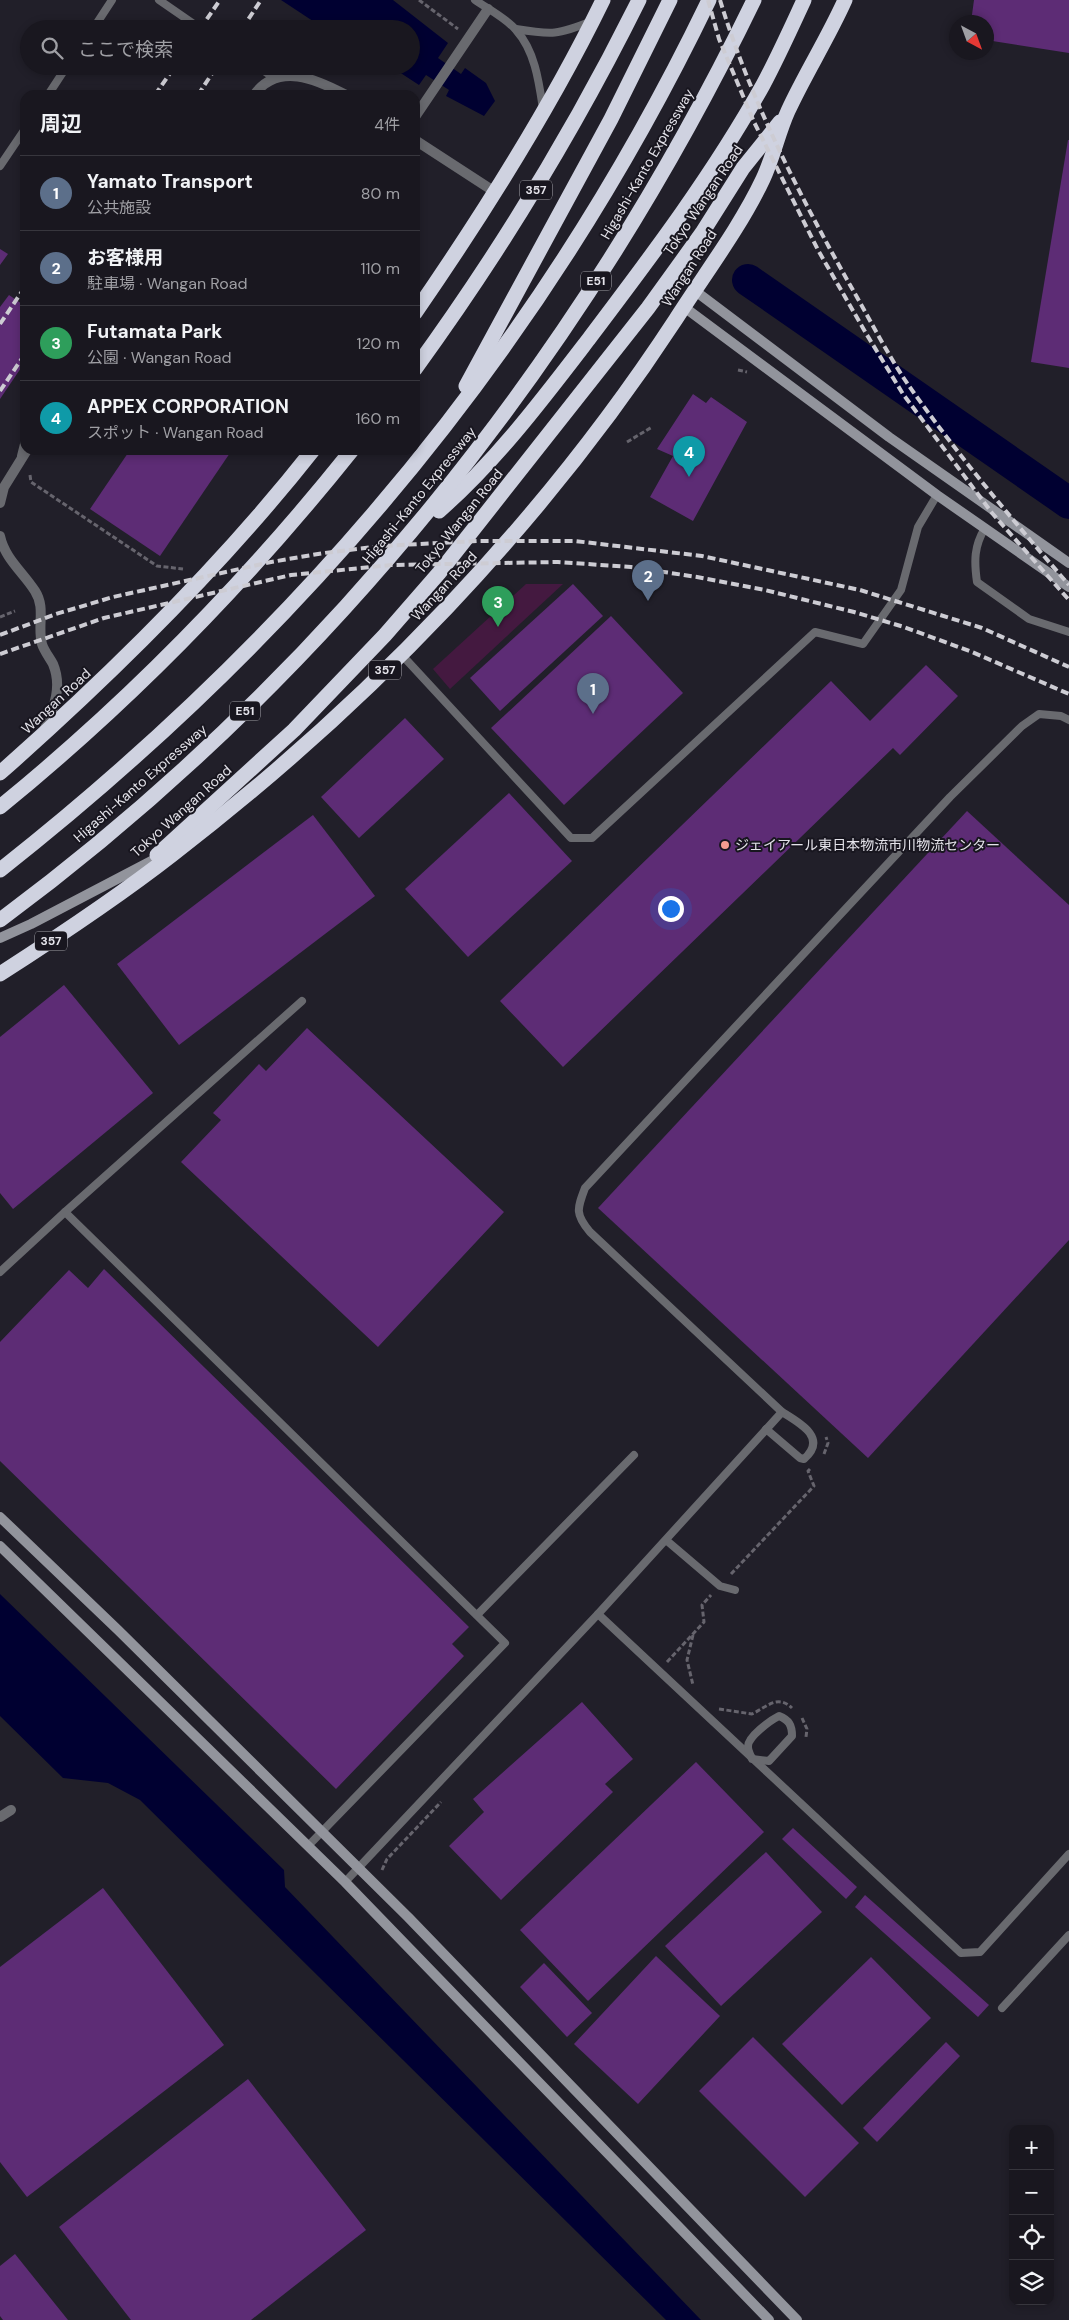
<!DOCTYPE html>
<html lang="ja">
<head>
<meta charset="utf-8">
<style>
	body { margin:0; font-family:"DM Sans","Noto Sans JP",sans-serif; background:#26242c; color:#f1f3f6 }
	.controls { position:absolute; right:15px; bottom:15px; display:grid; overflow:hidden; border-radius:10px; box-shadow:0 2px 8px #0003 }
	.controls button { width:45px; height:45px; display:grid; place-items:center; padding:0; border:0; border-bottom:1px solid #37363d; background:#19171f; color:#f1f3f6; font:25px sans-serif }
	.compass { position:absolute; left:949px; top:15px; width:45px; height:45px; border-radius:50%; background:#19171f; box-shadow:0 2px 8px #0003; rotate:139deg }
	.you { position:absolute; left:670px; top:908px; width:18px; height:18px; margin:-12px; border:4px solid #fff; border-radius:50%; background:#1a73e8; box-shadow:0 0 0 8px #1a73e833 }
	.badge { display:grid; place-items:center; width:32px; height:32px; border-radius:50%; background:#d93025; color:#fff; font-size:16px; font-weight:700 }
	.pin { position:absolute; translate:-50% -41px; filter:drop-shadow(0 1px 2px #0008) }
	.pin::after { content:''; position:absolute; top:26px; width:18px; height:15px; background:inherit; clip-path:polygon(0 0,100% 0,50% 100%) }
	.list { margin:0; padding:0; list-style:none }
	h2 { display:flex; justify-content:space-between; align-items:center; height:65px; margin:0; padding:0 20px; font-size:21px }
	h2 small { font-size:16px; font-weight:400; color:#9f9fa4 }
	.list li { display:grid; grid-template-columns:32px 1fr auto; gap:15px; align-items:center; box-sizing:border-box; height:75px; padding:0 20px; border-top:1px solid #37363d }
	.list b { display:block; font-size:19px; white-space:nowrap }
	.list p { margin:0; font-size:16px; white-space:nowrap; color:#9f9fa4 }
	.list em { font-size:16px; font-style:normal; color:#9f9fa4 }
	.icon { flex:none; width:28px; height:28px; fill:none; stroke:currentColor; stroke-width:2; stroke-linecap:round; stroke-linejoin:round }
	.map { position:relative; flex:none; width:1069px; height:2320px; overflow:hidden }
	.search { position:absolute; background:#19171f; box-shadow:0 2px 8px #0003; left:20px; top:20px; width:400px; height:55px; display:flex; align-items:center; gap:12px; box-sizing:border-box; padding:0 18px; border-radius:28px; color:#9f9fa4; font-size:19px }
	.panel { position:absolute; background:#19171f; box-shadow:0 2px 8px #0003; left:20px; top:90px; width:400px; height:365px; border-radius:15px }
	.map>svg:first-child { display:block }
</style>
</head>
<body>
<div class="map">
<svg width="1069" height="2320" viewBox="0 0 1069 2320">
	<rect width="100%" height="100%" fill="#211f29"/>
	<path fill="#441940" d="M 526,584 L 563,584 L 450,689 L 433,669 Z"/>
	<g fill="#000031">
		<path d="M 281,0 L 393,0 L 448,43 L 438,58 L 461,74 L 465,68 L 486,83 L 495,101 L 484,116 L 446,96 L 449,90 L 426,75 L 419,85 L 390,66 L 411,66 L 411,29 L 325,29 Z"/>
		<path d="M 0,1594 L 284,1870 L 285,1887 L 701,2320 L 666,2320 L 140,1800 L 108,1783 L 63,1778 L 0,1716 Z"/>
	</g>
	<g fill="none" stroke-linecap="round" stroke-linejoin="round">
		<path stroke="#000031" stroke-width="32" d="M 748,280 L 1069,503"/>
	</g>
	<g fill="#5d2c75">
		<path d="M 974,0 L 1069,0 L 1069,53 L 986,40 L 986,22 L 971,22 Z"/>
		<path d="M 1068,140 L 1069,140 L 1069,368 L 1031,362 Z"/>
		<path d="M 0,249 L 8,254 L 0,265 Z"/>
		<path d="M 9,295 L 25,306 L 25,362 L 0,399 L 0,307 Z"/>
		<path d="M 693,394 L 706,403 L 711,397 L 747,422 L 693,521 L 650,497 L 673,456 L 657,449 Z"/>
		<path d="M 130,450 L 232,450 L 160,556 L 90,509 Z"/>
		<path d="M 573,584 L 603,616 L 500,711 L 470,678 Z"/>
		<path d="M 611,616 L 683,693 L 564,805 L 491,728 Z"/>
		<path d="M 926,665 L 958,696 L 900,755 L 893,748 L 563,1067 L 500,1001 L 831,681 L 870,721 Z"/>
		<path d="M 405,718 L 444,759 L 359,838 L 321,797 Z"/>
		<path d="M 509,793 L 572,861 L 468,957 L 405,889 Z"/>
		<path d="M 967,811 L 1069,905 L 1069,1240 L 868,1458 L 598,1208 Z"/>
		<path d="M 313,815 L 375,896 L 179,1045 L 117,964 Z"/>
		<path d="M 64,985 L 153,1093 L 13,1209 L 0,1193 L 0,1037 Z"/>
		<path d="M 307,1028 L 504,1212 L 378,1347 L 181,1162 L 221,1120 L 213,1113 L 259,1064 L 266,1071 Z"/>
		<path d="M 104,1269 L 469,1627 L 452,1644 L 464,1656 L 336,1789 L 0,1461 L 0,1342 L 69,1270 L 88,1288 Z"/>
		<path d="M 582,1702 L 633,1759 L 605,1784 L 613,1792 L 501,1900 L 449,1846 L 484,1812 L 473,1799 Z"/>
		<path d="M 696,1762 L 764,1832 L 588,2001 L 520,1930 Z"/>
		<path d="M 793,1828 L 857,1887 L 846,1899 L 782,1839 Z"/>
		<path d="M 766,1852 L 822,1912 L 721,2006 L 665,1946 Z"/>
		<path d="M 103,1888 L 224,2045 L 27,2197 L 0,2162 L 0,1967 Z"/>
		<path d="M 865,1895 L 989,2005 L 978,2017 L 855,1907 Z"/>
		<path d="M 656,1956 L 720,2016 L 638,2104 L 574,2044 Z"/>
		<path d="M 871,1957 L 931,2018 L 842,2105 L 782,2044 Z"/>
		<path d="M 544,1963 L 592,2013 L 567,2037 L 520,1987 Z"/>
		<path d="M 753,2037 L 859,2143 L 805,2197 L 699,2091 Z"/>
		<path d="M 946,2042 L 960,2056 L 877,2142 L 863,2128 Z"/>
		<path d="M 248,2079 L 366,2230 L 251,2320 L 131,2320 L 59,2227 Z"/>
		<path d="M 15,2254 L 68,2320 L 3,2320 L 0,2316 L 0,2266 Z"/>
	</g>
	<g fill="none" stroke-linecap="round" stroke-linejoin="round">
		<g stroke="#66646d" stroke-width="3" stroke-dasharray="5 2.5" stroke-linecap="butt">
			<path d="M 419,0 L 458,29"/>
			<path d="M 738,370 L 747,372"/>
			<path d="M 627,442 L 652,427"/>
			<path d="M 30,475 L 31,482 L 157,566 L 183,569"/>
			<path d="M 0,617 L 15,611"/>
			<path d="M 824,1454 L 828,1443 L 826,1437"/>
			<path d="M 731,1574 L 814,1486 L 808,1471 L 810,1469"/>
			<path d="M 693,1635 L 687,1660 L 693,1685"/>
			<path d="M 667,1662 L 704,1622 L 702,1605 L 711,1595"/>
			<path d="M 719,1709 L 752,1714 C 767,1707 777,1694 792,1708"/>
			<path d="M 802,1718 L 807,1729 L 806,1737"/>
			<path d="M 382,1870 L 387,1859 L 441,1802"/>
		</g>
		<g stroke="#696a6f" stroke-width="8">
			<path d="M 159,0 L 201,29"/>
			<path d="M 475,0 C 488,9 506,18 516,30 C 535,51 539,82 543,109"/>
			<path d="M 93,29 L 112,0"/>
			<path d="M 516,29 C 552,35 558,35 592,21"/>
			<path d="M 257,66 L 274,78"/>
			<path d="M 48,95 L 67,66"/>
			<path d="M 0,166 L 25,129"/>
			<path d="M 21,456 L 25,440"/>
			<path d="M 985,528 C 974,546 974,561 977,582 L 1029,619 L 1069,632"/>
			<path d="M 401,654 L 571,838 L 592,838 L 815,632 L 863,644 L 901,590 L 918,527 L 937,495"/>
			<path d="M 65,1212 L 302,1001"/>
			<path d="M 0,1272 L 65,1212 L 505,1643 L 308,1846"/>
			<path d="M 766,1429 L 800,1458 L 804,1459 C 828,1438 800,1423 782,1412 L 590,1232 C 575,1214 577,1209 585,1188 L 950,797 L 1022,726 L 1039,714 L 1061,716 L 1069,720"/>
			<path d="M 666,1540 L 720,1586 L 735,1590"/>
			<path d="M 598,1614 L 961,1953 L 980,1952 L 1069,1854"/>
			<path d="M 477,1615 L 634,1455"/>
			<path d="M 779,1716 C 789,1720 792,1725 792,1736 L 769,1761 L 752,1759 C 751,1756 748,1751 748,1747 C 747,1737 771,1720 779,1716 Z"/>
			<path d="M 345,1882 L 598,1614 L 782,1412"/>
			<path d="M 1002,2008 L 1069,1935"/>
		</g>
		<g stroke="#696a6f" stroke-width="10">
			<path d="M 254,95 C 278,62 316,79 346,95"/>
			<path d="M 415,117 L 488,9"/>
			<path d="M 415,140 L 495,192"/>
			<path d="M 0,503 L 4,487 L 27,450"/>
			<path d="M 0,536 C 5,559 23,572 35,591 C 46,608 37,626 42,644 C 44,651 50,658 53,664 C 63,688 53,709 44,731"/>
			<path d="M 0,1817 L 11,1810"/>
		</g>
		<g stroke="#92949c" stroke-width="10">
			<path d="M 694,290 L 889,437 L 1069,563"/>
			<path d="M 684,307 L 937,495 L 1069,587"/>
			<path d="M 0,938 L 31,924 L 161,856"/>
			<path d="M 0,1517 L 118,1630 L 408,1917 L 797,2320"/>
			<path d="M 0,1546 L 345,1882 L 769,2320"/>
		</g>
		<g stroke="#cfd2e0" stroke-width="15">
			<path d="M 415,313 C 484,213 550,109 603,0"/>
			<path d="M 415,369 C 500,252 575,129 639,0"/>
			<path d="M 466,386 L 611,119 L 670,0"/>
			<path d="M 439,511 C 496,461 542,400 588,340 C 650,258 713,175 763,85 C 778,57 791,28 804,0"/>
			<path d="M 0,773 C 112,674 220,568 313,450"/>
			<path d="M 0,807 C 129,702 248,580 352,450"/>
			<path d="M 157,855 L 294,730 L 385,635 L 439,573 L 648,308 L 702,233 L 743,168 L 780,122"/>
			<path d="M 0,870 C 300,634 543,345 709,0"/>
			<path d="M 0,920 C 323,681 579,361 754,0"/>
			<path d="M 0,974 C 59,936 118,897 173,854 C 367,705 542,524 676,319 C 704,275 741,226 763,179 C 773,158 778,133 788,111 C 805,74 828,38 845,0"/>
		</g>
		<g stroke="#cdccd3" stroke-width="4" stroke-dasharray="8 4" stroke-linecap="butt">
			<path d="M 708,0 L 719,39 L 754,122 L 818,250 L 867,335 L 903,394 L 992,513 L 1069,600"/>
			<path d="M 720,0 C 752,105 804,204 858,299 C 876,331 893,364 914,393 C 962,460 1015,523 1069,585"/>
			<path d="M 200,29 L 220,0"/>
			<path d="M 242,29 L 261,0"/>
			<path d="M 155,95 L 175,66"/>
			<path d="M 198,95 L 217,66"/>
			<path d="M 0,324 L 25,287"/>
			<path d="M 0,391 L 25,354"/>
			<path d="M 0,635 L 56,614 L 113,597 L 271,562 L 324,553 L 382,546 L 478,541 L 575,541 L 702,556 L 860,590 L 982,628 L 1069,667"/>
			<path d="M 0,654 L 104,618 L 291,575 L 391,565 L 558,562 L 631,567 L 697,577 L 765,590 L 854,612 L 904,627 L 972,652 L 1069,694"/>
		</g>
	</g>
	<circle fill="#f59c90" stroke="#18161f" stroke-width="2" cx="725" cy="845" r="5"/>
	<g text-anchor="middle" stroke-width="4" stroke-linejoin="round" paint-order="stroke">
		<g fill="#18161f" stroke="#a7a6ad" stroke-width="1">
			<rect x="520" y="180.5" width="32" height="19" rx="4"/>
			<rect x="581" y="271.5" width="30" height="19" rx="4"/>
			<rect x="369" y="660.5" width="32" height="19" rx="4"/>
			<rect x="230" y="701.5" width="30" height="19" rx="4"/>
			<rect x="35" y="931.5" width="32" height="19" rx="4"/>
		</g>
		<g font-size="12" font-weight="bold" fill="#e4e3ea">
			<text x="536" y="194">357</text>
			<text x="596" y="285">E51</text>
			<text x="385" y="674">357</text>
			<text x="245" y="715">E51</text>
			<text x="51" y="945">357</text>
		</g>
		<g font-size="14" fill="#e4e3ea" stroke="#18161f">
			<text transform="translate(647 164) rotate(-60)" y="5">Higashi-Kanto Expressway</text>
			<text transform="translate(703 200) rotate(-56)" y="5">Tokyo Wangan Road</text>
			<text transform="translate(689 268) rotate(-57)" y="5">Wangan Road</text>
			<text transform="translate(419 495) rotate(-51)" y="5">Higashi-Kanto Expressway</text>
			<text transform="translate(459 521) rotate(-51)" y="5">Tokyo Wangan Road</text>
			<text transform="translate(444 586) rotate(-47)" y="5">Wangan Road</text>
			<text transform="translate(56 701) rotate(-43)" y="5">Wangan Road</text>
			<text transform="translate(140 783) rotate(-41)" y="5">Higashi-Kanto Expressway</text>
			<text transform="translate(181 811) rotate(-42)" y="5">Tokyo Wangan Road</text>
		</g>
		<g font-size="14" fill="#e4e3ea" stroke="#18161f" text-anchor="start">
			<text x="735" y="850">ジェイアール東日本物流市川物流センター</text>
		</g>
	</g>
</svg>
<div class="controls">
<button>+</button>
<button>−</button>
<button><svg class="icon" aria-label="locate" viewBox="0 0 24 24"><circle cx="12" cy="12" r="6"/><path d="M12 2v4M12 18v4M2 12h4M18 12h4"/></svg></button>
<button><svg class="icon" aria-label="layers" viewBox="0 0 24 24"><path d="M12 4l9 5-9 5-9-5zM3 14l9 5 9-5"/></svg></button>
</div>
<svg class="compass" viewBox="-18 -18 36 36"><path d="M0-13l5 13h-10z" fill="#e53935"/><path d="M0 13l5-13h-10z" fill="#9f9fa4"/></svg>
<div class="you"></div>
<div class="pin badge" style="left:593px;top:714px;background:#5c6f8a">1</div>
<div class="pin badge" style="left:648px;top:601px;background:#5c6f8a">2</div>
<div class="pin badge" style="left:498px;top:627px;background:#2e9e5b">3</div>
<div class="pin badge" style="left:689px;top:477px;background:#0f9aa8">4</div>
<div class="search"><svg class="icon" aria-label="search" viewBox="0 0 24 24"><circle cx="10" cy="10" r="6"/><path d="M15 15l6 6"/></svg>ここで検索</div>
<section class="panel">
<h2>周辺<small>4件</small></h2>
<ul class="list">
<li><span class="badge" style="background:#5c6f8a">1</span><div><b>Yamato Transport</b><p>公共施設</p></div><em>80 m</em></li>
<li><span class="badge" style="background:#5c6f8a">2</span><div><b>お客様用</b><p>駐車場 · Wangan Road</p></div><em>110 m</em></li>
<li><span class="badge" style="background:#2e9e5b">3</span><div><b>Futamata Park</b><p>公園 · Wangan Road</p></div><em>120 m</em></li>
<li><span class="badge" style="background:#0f9aa8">4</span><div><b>APPEX CORPORATION</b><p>スポット · Wangan Road</p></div><em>160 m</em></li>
</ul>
</section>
</div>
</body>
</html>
